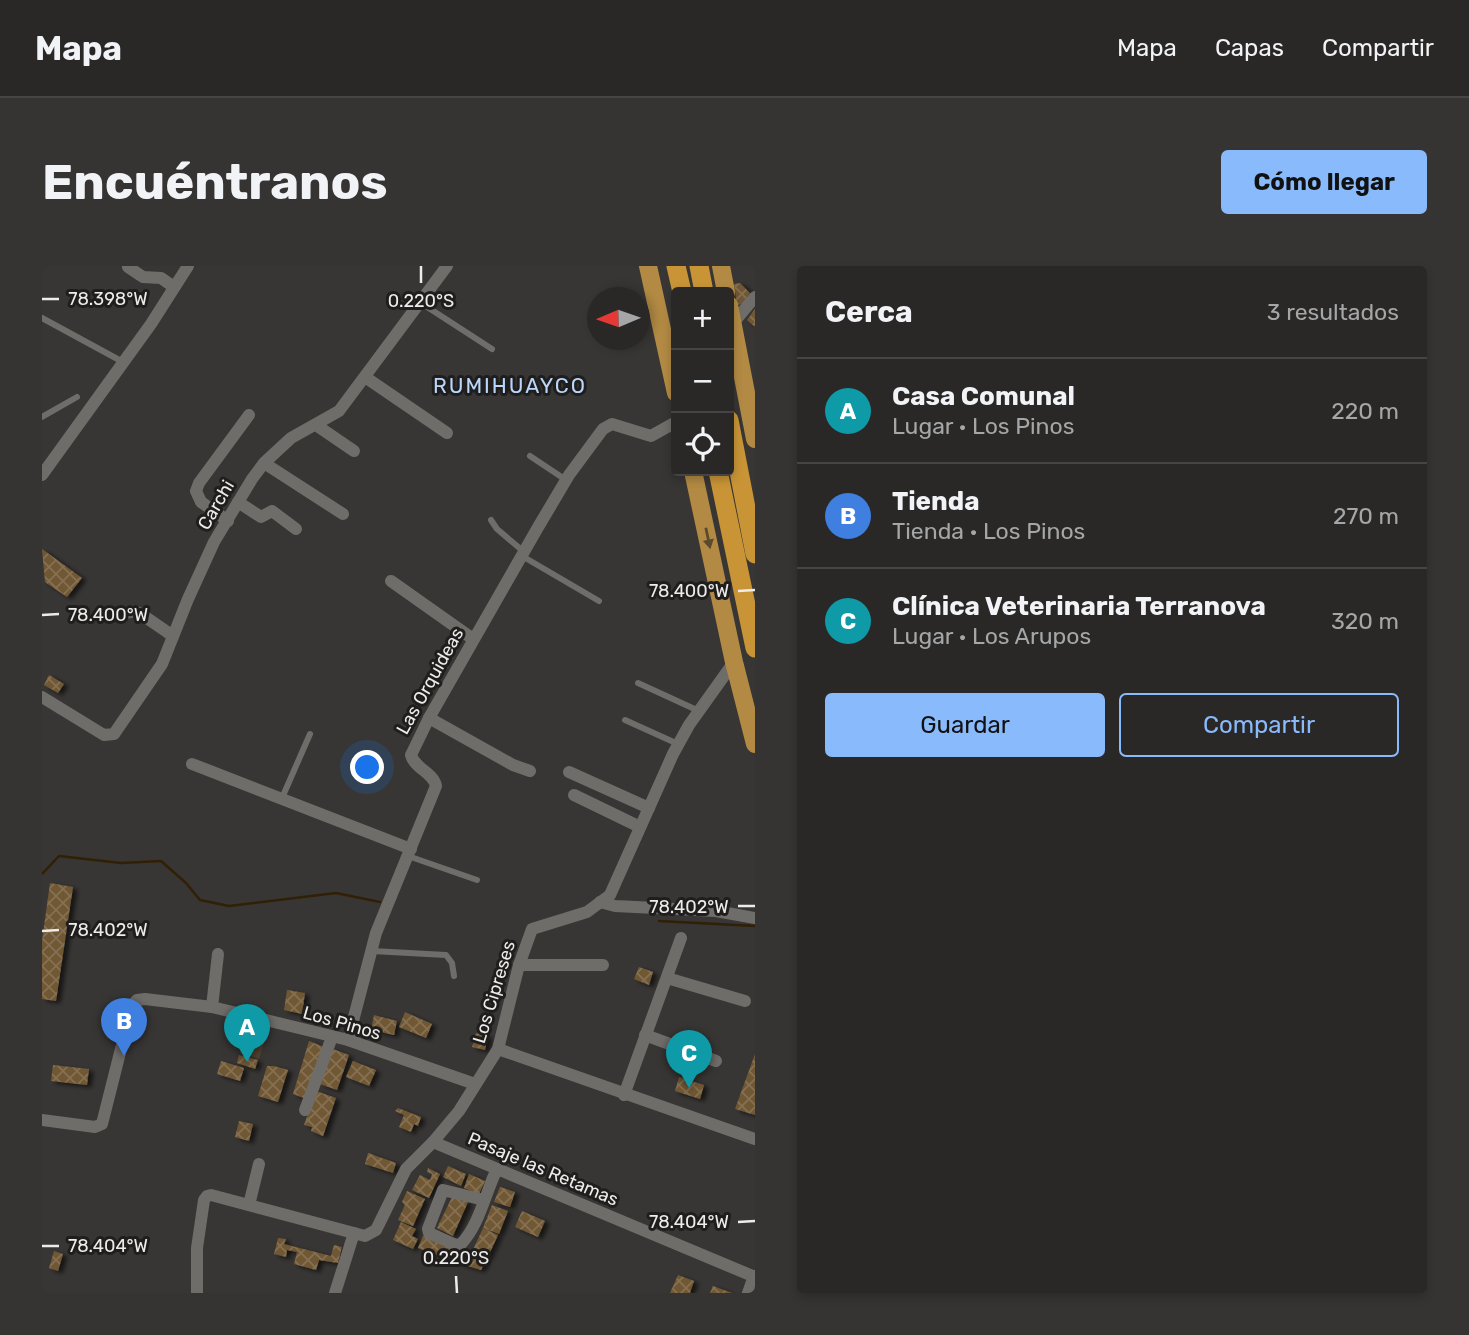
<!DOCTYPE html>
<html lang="es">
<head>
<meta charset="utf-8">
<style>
	body { margin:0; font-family:Rubik,sans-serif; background:#363433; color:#f1f3f6 }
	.controls { position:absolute; right:21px; top:21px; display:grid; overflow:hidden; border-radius:7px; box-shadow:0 4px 10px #0003 }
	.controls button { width:63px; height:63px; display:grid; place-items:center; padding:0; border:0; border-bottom:2px solid #464444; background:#2a2827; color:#f1f3f6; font:35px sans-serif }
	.compass { position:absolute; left:545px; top:21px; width:63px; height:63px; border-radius:50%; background:#2a2827; box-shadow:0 4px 10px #0003; rotate:268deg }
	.you { position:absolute; left:326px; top:502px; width:24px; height:24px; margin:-18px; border:5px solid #fff; border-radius:50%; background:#1a73e8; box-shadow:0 0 0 10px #1a73e833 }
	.badge { display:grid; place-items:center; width:46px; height:46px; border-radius:50%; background:#89bafc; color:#fff; font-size:23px; font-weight:700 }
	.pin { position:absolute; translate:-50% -58px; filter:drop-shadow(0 2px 4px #0008) }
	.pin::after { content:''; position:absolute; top:37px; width:24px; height:21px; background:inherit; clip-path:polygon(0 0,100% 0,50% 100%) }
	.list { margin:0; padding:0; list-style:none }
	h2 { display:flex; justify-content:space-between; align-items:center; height:91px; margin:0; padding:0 28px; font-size:30px }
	h2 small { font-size:23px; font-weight:400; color:#a5a6a7 }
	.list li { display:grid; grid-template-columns:46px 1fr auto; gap:21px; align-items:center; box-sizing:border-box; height:105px; padding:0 28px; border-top:2px solid #464444 }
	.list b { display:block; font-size:26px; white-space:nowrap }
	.list p { margin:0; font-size:23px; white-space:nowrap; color:#a5a6a7 }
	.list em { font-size:23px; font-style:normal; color:#a5a6a7 }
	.actions { display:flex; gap:14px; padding:21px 28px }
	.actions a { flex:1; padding:16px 0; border:2px solid #89bafc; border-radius:7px; text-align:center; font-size:24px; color:#89bafc }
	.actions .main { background:#89bafc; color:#111 }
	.icon { flex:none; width:38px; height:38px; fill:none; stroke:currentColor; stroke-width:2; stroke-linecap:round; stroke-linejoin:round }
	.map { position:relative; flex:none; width:713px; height:1027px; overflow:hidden; border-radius:7px }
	header { display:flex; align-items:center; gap:42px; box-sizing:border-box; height:98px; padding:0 35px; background:#2a2827; border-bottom:2px solid #464444 }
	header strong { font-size:33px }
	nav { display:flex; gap:38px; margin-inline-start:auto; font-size:24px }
	.intro { display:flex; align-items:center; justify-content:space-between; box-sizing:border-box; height:168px; padding:0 42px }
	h1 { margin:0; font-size:49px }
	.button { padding:18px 32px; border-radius:7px; background:#89bafc; color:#111; font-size:24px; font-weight:700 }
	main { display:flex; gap:42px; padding:0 42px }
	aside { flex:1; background:#2a2827; border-radius:7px; box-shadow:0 4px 10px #0003 }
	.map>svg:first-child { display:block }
</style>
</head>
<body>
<header>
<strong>Mapa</strong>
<nav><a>Mapa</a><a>Capas</a><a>Compartir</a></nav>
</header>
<div class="intro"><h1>Encuéntranos</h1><a class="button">Cómo llegar</a></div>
<main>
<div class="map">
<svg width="713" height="1027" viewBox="0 0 713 1027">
	<defs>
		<pattern id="building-cross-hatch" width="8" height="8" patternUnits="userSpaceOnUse" patternTransform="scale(1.75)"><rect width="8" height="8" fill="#715835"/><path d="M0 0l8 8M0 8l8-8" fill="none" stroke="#867052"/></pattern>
		<filter id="shadow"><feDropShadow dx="4.5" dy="2.5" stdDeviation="2" flood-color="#0009"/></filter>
	</defs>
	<rect width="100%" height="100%" fill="#383634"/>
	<path fill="#51432f" d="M 206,758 L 226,764 L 217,793 L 198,787 Z"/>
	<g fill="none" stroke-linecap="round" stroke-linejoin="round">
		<g stroke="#312005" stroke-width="2.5">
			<path d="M 0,608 L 17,590 L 79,597 L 119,595 L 144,617 L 158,634 L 187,640 L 294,627 L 338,636"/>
			<path d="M 617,655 L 713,660"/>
		</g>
	</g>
	<g fill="url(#building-cross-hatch)" filter="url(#shadow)">
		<path d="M 698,17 L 708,27 L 700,38 L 695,39 L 692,18 Z"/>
		<path d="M 713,43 L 713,61 L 705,54 Z"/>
		<path d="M 0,283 L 40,312 L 25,331 L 3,316 Z"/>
		<path d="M 7,409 L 22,418 L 16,427 L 2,419 Z"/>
		<path d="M 8,617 L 31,621 L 14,735 L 0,733 L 0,675 Z"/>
		<path d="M 597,701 L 611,706 L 607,719 L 592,713 Z"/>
		<path d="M 245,724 L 263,727 L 260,748 L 242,744 Z"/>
		<path d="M 363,746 L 390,758 L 384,772 L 357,761 Z"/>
		<path d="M 332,749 L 355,755 L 352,769 L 329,764 Z"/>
		<path d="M 434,767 L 446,770 L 443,784 L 430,781 Z"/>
		<path d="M 267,775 L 282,781 L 262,832 L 251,828 Z"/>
		<path d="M 288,782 L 307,789 L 295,824 L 278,818 Z"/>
		<path d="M 713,788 L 713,849 L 693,843 Z"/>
		<path d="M 197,789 L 216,794 L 213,803 L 195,797 Z"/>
		<path d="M 179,795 L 202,802 L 198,815 L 175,808 Z"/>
		<path d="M 311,795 L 334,804 L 327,820 L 304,811 Z"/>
		<path d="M 11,799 L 47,803 L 45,819 L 9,815 Z"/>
		<path d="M 225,800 L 232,800 L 246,804 L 236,836 L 216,830 Z"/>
		<path d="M 637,811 L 662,819 L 658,833 L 633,825 Z"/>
		<path d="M 274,825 L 294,832 L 281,870 L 269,865 L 270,861 L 262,859 Z"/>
		<path d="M 356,842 L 379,851 L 376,860 L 372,858 L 369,866 L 357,861 L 362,849 L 353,845 Z"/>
		<path d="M 197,855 L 211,858 L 207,875 L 193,871 Z"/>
		<path d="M 326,887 L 354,897 L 351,907 L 323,898 Z"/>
		<path d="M 406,900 L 424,908 L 419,920 L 401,911 Z"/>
		<path d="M 386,902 L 398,908 L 387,932 L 370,924 L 378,909 L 388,914 L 390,908 L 385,906 Z"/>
		<path d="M 427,908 L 443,915 L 437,928 L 422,922 Z"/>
		<path d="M 458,921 L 473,926 L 468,941 L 452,936 Z"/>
		<path d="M 365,925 L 383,933 L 371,960 L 356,954 L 363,939 L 360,936 Z"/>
		<path d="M 411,929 L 426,936 L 411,970 L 395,962 Z"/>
		<path d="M 450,939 L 466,945 L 457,968 L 441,962 Z"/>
		<path d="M 480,945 L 503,955 L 496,971 L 473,961 Z"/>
		<path d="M 359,956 L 374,963 L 370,970 L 376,973 L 371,983 L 351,974 Z"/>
		<path d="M 441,962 L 456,969 L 445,993 L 430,986 Z"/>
		<path d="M 381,970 L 420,985 L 415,997 L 376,982 Z"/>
		<path d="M 236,972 L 244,973 L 242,978 L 289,990 L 292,979 L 300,981 L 296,997 L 277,994 L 274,1004 L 252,998 L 255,986 L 245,984 L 244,991 L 232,988 Z"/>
		<path d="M 12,985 L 21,988 L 16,1005 L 7,1002 Z"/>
		<path d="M 428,987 L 444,994 L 439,1004 L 419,998 L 422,989 L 427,990 Z"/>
		<path d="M 636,1009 L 652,1015 L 648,1027 L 628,1027 Z"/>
		<path d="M 671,1020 L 690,1027 L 668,1027 Z"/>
	</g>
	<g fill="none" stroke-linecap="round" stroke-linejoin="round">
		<g stroke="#6f6d6a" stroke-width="6">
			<path d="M 379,37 L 450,83"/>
			<path d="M 0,52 L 81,96"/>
			<path d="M 0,151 L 35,131"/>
			<path d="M 488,190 L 524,214"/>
			<path d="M 449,254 L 455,263 L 481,285"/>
			<path d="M 480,290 L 557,335"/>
			<path d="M 596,417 L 657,445"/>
			<path d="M 583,454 L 636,478"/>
			<path d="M 240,532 L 268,468"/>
			<path d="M 366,590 L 435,614"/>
			<path d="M 330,685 L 404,689 L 410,697 L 412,710"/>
		</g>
		<g stroke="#6f6d6a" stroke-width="12">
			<path d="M 86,1 L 101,11 L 119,12 L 132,21"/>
			<path d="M 691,57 L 713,31"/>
			<path d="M 323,111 L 405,167"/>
			<path d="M 274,159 L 312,185"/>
			<path d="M 222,197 L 301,248"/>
			<path d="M 0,209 L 109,58 L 146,0"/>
			<path d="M 196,236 L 219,251 L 230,245 L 254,263"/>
			<path d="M 186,255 L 159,236 L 154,225 L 157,217 L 207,149"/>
			<path d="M 349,315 L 431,373"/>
			<path d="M 83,347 L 93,345 L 99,348 L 131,370"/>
			<path d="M 0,431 L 62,469 L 72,468 L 120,398 L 146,333 L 172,276 L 210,213 L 222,197 L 249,172 L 297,145 L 405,0"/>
			<path d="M 387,452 L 471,499 L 488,505"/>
			<path d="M 150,498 L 369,583"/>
			<path d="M 527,506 L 607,542"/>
			<path d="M 532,529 L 598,561"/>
			<path d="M 558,636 L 573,640 L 674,645 L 713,652"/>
			<path d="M 477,699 L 561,699"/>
			<path d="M 625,712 L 703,735"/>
			<path d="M 170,741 L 176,688"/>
			<path d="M 603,769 L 674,795"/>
			<path d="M 306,774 L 334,667 L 394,520 C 391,506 373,503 369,489 L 387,452 L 495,263 L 527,209 L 561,163 L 570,158 L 609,170 L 634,156"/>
			<path d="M 456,783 L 713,873"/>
			<path d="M 582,829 L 639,672"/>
			<path d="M 263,844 L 290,771"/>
			<path d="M 0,854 L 53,861 L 60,858 L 90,739 L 95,734 L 103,733 L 170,741 L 306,774 L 433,818"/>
			<path d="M 391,876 L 713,1011"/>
			<path d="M 442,934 L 401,924 L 386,963 L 387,967 L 414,979 L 419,978 C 438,958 443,927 455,903"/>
			<path d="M 207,939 L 217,898"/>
			<path d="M 155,1027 L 155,982 L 162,934 L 165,930 L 169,929 L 323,970 L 334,964 L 364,903 L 391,876 L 417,845 L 456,783 L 477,699 L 490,663 L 545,646 L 568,629 L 631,488 L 647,459 L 692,396"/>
			<path d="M 293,1027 L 312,967"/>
			<path d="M 706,1027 L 712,1010"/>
		</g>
		<g stroke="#b28a43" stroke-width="18">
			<path d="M 606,0 L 634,127"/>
			<path d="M 679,0 L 684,26"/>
			<path d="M 687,39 L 713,173"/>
			<path d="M 651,205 L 692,396 L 713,478"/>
		</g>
		<g stroke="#c89436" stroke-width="19">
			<path d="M 634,0 L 640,26"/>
			<path d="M 657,0 L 662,26"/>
			<path d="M 687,154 L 713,288"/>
			<path d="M 676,205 L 713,382"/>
		</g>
	</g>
	<defs><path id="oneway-solid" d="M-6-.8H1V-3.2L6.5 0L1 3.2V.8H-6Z" transform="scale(1.75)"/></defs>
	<use fill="#5a492c" href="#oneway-solid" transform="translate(666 272) rotate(78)"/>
	<path fill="none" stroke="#edecea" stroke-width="2.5" d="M 379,0 L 379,17M 0,33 L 17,33M 696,325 L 713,324M 0,349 L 17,348M 696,640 L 713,640M 0,665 L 17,664M 696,956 L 713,955M 0,980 L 17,980M 414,1010 L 415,1027"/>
	<g text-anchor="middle" stroke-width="6" stroke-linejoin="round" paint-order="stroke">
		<g font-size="18" fill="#edecea" stroke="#1f1e1d">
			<text transform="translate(174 239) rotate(-60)" y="6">Carchi</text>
			<text transform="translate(388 415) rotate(-61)" y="6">Las Orquideas</text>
			<text transform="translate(452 726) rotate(-73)" y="6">Los Cipreses</text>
			<text transform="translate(300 757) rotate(16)" y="6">Los Pinos</text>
			<text transform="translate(501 903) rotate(23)" y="6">Pasaje las Retamas</text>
		</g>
		<g font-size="21" letter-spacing="2" fill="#bad6fb" stroke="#1f1e1d">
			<text x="468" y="127">RUMIHUAYCO</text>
		</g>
	</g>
	<g font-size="18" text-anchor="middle" fill="#edecea" stroke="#1f1e1d" stroke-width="6" stroke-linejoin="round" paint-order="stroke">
		<text x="66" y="39">78.398°W</text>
		<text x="379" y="41">0.220°S</text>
		<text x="647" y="331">78.400°W</text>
		<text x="66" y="355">78.400°W</text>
		<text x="647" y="647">78.402°W</text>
		<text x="66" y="670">78.402°W</text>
		<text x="647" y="962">78.404°W</text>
		<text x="66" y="986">78.404°W</text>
		<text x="414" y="998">0.220°S</text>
	</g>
</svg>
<div class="controls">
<button>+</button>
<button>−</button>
<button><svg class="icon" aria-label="locate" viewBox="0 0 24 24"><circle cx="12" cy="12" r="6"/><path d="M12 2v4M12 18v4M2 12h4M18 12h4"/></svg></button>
</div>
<svg class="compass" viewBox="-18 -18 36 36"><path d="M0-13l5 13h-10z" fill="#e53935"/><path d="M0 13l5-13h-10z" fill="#a5a6a7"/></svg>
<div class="you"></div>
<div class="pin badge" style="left:205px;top:796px;background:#0f9aa8">A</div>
<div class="pin badge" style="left:82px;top:790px;background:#3f7fe0">B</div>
<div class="pin badge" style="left:647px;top:822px;background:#0f9aa8">C</div>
</div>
<aside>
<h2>Cerca<small>3 resultados</small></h2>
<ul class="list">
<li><span class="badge" style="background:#0f9aa8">A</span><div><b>Casa Comunal</b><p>Lugar · Los Pinos</p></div><em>220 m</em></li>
<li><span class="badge" style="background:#3f7fe0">B</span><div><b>Tienda</b><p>Tienda · Los Pinos</p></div><em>270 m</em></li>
<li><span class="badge" style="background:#0f9aa8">C</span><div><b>Clínica Veterinaria Terranova</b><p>Lugar · Los Arupos</p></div><em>320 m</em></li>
</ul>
<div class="actions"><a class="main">Guardar</a><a>Compartir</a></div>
</aside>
</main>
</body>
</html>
